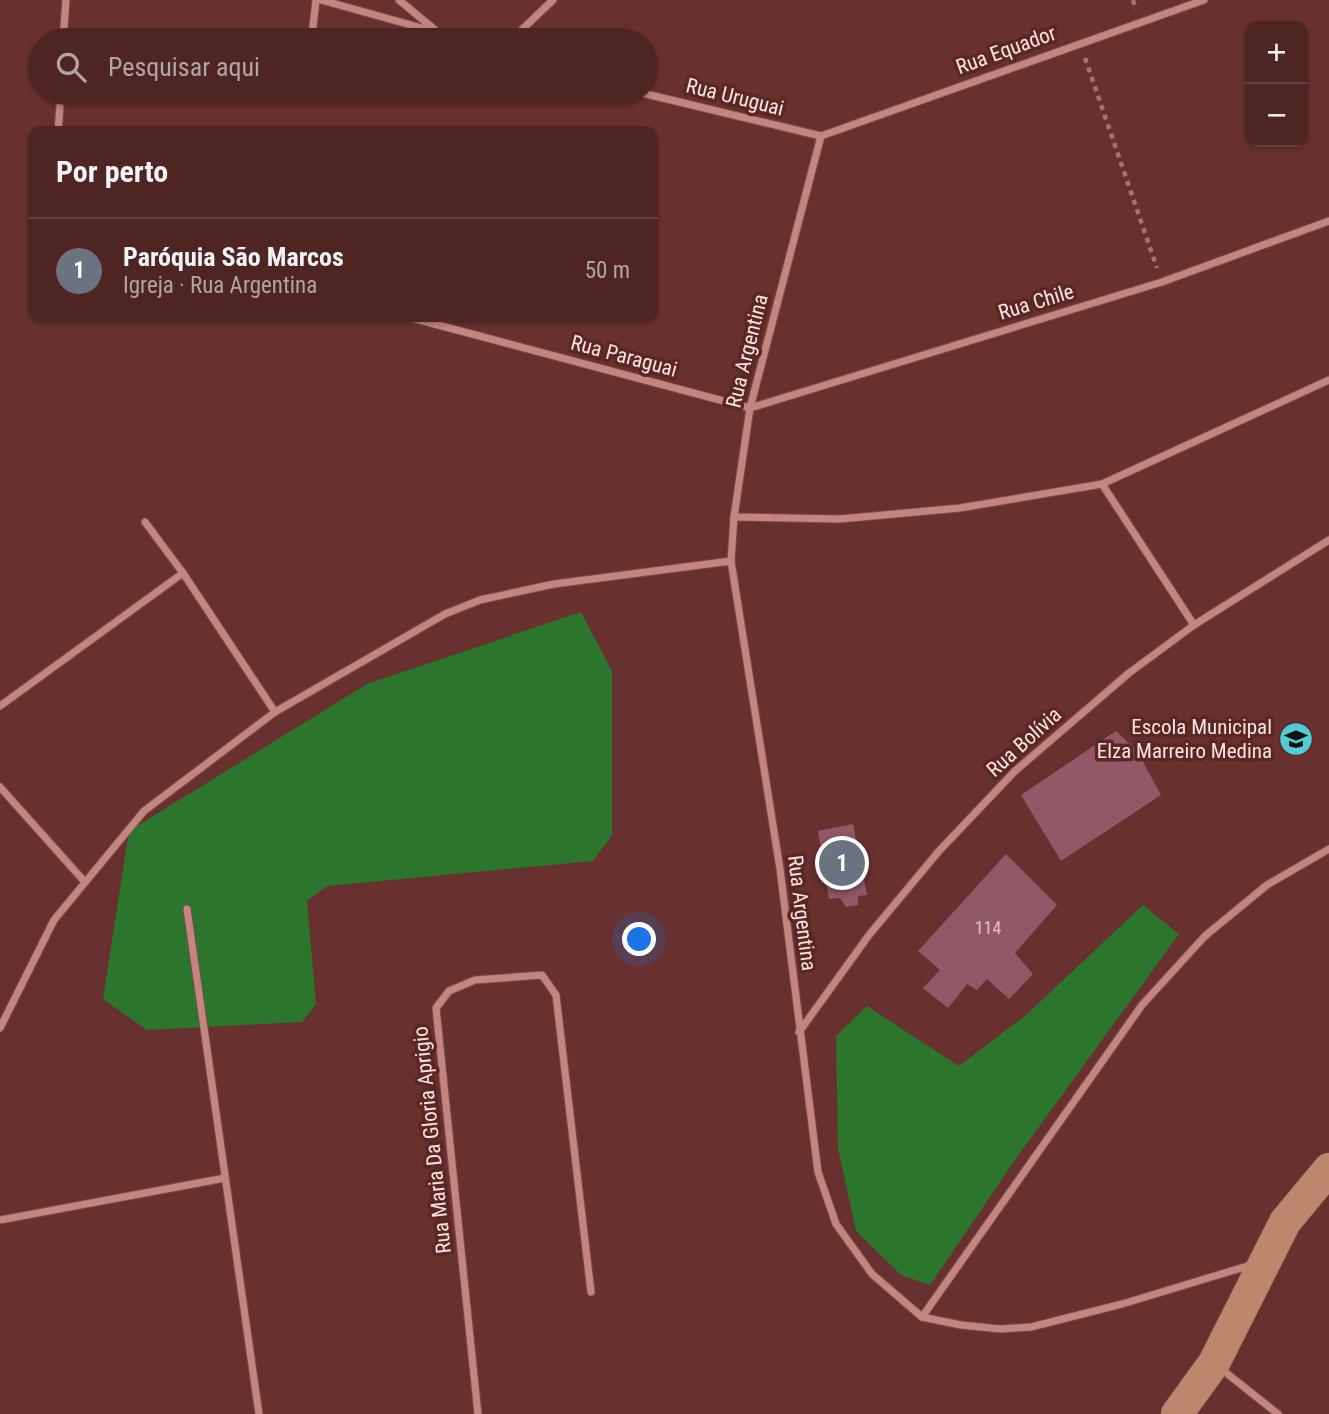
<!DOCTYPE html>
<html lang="pt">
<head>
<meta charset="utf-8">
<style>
	body { margin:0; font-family:"Roboto Condensed",sans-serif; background:#552d2b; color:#f1f3f6 }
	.controls { position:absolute; right:21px; top:21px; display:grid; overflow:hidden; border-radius:14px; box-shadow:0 2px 5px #0004 }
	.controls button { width:63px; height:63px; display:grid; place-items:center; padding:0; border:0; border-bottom:2px solid #654241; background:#4e2523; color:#f1f3f6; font:35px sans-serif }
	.you { position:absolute; left:640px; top:940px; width:24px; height:24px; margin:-18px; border:5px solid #fff; border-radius:50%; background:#1a73e8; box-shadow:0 0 0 10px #1a73e833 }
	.badge { display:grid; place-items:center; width:46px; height:46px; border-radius:50%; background:#d6ab8b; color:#fff; font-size:23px; font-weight:700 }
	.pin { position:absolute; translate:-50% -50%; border:4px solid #fff; box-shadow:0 2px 7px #0006 }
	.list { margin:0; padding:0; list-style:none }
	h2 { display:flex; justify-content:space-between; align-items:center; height:91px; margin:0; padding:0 28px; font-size:30px }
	h2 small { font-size:23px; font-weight:400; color:#b3a5a6 }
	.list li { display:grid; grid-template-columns:46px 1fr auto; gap:21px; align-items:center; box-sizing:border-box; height:105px; padding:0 28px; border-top:2px solid #654241 }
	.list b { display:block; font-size:26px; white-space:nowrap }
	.list p { margin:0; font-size:23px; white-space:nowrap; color:#b3a5a6 }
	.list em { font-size:23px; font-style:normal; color:#b3a5a6 }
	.icon { flex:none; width:38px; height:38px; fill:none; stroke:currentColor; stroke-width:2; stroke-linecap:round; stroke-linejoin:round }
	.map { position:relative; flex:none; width:1329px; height:1414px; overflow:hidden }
	.search { position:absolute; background:#4e2523; box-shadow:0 2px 5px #0004; left:28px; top:28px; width:630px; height:77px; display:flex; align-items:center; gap:18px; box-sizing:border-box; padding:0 24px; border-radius:38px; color:#b3a5a6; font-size:26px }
	.panel { position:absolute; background:#4e2523; box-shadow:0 2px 5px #0004; left:28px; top:126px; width:630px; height:196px; border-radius:14px }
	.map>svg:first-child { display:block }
</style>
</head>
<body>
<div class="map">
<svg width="1329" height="1414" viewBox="0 0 1329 1414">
	<rect width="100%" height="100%" fill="#68312f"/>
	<g fill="#2b752c">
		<path d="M 581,612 L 612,671 L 612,835 L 593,861 L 327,886 L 307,901 L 316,1004 L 302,1022 L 147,1030 L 103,999 L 129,831 L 367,684 Z"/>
		<path d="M 1143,905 L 1179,934 L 1015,1160 L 930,1285 L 901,1275 L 856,1231 L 838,1148 L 836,1036 L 867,1006 L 959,1066 L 1026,1015 Z"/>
	</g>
	<g fill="#925867">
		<path d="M 1116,731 L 1137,751 L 1161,795 L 1061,861 L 1021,795 Z"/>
		<path d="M 853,824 L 867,895 L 858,896 L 858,905 L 846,907 L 840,898 L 829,899 L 818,831 Z"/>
		<path d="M 1006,854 L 1057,905 L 1015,953 L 1033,974 L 1009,999 L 987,979 L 977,990 L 967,984 L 948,1008 L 923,988 L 940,970 L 918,951 Z"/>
	</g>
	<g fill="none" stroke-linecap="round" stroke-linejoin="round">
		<g stroke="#784c4b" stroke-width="9">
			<g id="minor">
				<path d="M 321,0 L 465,40"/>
				<path d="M 399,0 L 434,29"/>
				<path d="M 312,35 L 316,0"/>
				<path d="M 63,40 L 66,0"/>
				<path d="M 511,40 L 553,0"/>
				<path d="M 642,93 L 821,136"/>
				<path d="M 58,131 L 61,93"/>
				<path d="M 821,136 L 750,408 L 734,517 L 731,561 L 780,869 L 818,1172 L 836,1224 L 872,1274 L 922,1317 L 961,1325 L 1000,1329 L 1031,1327 L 1122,1304 L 1251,1265"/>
				<path d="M 821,136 L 1204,0"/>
				<path d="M 408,317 L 750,408 L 1162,282 L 1329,221"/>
				<path d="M 1102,484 L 1194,625"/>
				<path d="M 734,517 L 840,519 L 960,508 L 1102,484 L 1329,380"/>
				<path d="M 145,522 L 183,573 L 275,712"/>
				<path d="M 0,706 L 183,573"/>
				<path d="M 0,787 L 84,881"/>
				<path d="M 187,909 L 259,1414"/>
				<path d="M 0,1028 L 54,920 L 144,811 L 275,712 L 445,614 L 480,600 L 554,584 L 731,561"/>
				<path d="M 799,1032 L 869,935 L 939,851 L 1015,771 L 1129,673 L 1194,625 L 1329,540"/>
				<path d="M 0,1220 L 225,1178"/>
				<path d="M 922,1317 L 1142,1005 L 1205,936 L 1267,885 L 1329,849"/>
				<path d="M 1220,1368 L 1278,1414"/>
				<path d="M 478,1414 L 436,1008 L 449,991 L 475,980 L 542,975 L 556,995 L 591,1292"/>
			</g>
		</g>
		<g stroke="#784c4b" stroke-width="33">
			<path id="secondary" d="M 1177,1414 L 1214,1363 L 1285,1222 L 1329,1169"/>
		</g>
		<g stroke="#a07674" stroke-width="4.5" stroke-dasharray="5 5" stroke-linecap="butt">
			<path d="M 1133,0 L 1136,10"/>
			<path d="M 1085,58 L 1157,268"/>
		</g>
		<use href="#minor" stroke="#c48580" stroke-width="7"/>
		<use href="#secondary" stroke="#bd876d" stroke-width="32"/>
	</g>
	<defs>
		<g id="school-disc" transform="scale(1.75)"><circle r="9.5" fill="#52cbd7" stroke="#5c2625"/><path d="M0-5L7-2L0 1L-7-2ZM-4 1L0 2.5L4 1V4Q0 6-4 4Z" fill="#111"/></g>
	</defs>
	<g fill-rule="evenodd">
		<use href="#school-disc" x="1296" y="739"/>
	</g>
	<g text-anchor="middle" stroke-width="7" stroke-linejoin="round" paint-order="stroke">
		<g font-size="18" fill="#e1c2c4">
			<text x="988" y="934">114</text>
		</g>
		<g font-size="21" fill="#fbe5e3" stroke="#5c2625">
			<text transform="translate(1006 50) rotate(-20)" y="7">Rua Equador</text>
			<text transform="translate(735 97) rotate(14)" y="7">Rua Uruguai</text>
			<text transform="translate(1036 302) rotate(-17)" y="7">Rua Chile</text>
			<text transform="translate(747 351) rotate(-76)" y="7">Rua Argentina</text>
			<text transform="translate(624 356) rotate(15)" y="7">Rua Paraguai</text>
			<text transform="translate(1024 742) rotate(-42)" y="7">Rua Bolívia</text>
			<text transform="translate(802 913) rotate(83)" y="7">Rua Argentina</text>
			<text transform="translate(432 1140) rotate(-96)" y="7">Rua Maria Da Gloria Aprigio</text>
		</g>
		<g font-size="21" fill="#fbe5e3" stroke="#5c2625" text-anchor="end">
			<text x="1272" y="734">Escola Municipal<tspan x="1272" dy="24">Elza Marreiro Medina</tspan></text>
		</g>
	</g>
</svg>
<div class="controls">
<button>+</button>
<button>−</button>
</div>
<div class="you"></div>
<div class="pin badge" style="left:842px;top:863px;background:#6b7280">1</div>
<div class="search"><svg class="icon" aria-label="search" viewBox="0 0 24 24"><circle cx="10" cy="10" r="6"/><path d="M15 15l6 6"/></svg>Pesquisar aqui</div>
<section class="panel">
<h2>Por perto<small></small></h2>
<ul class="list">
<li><span class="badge" style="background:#6b7280">1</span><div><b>Paróquia São Marcos</b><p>Igreja · Rua Argentina</p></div><em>50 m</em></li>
</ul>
</section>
</div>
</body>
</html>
